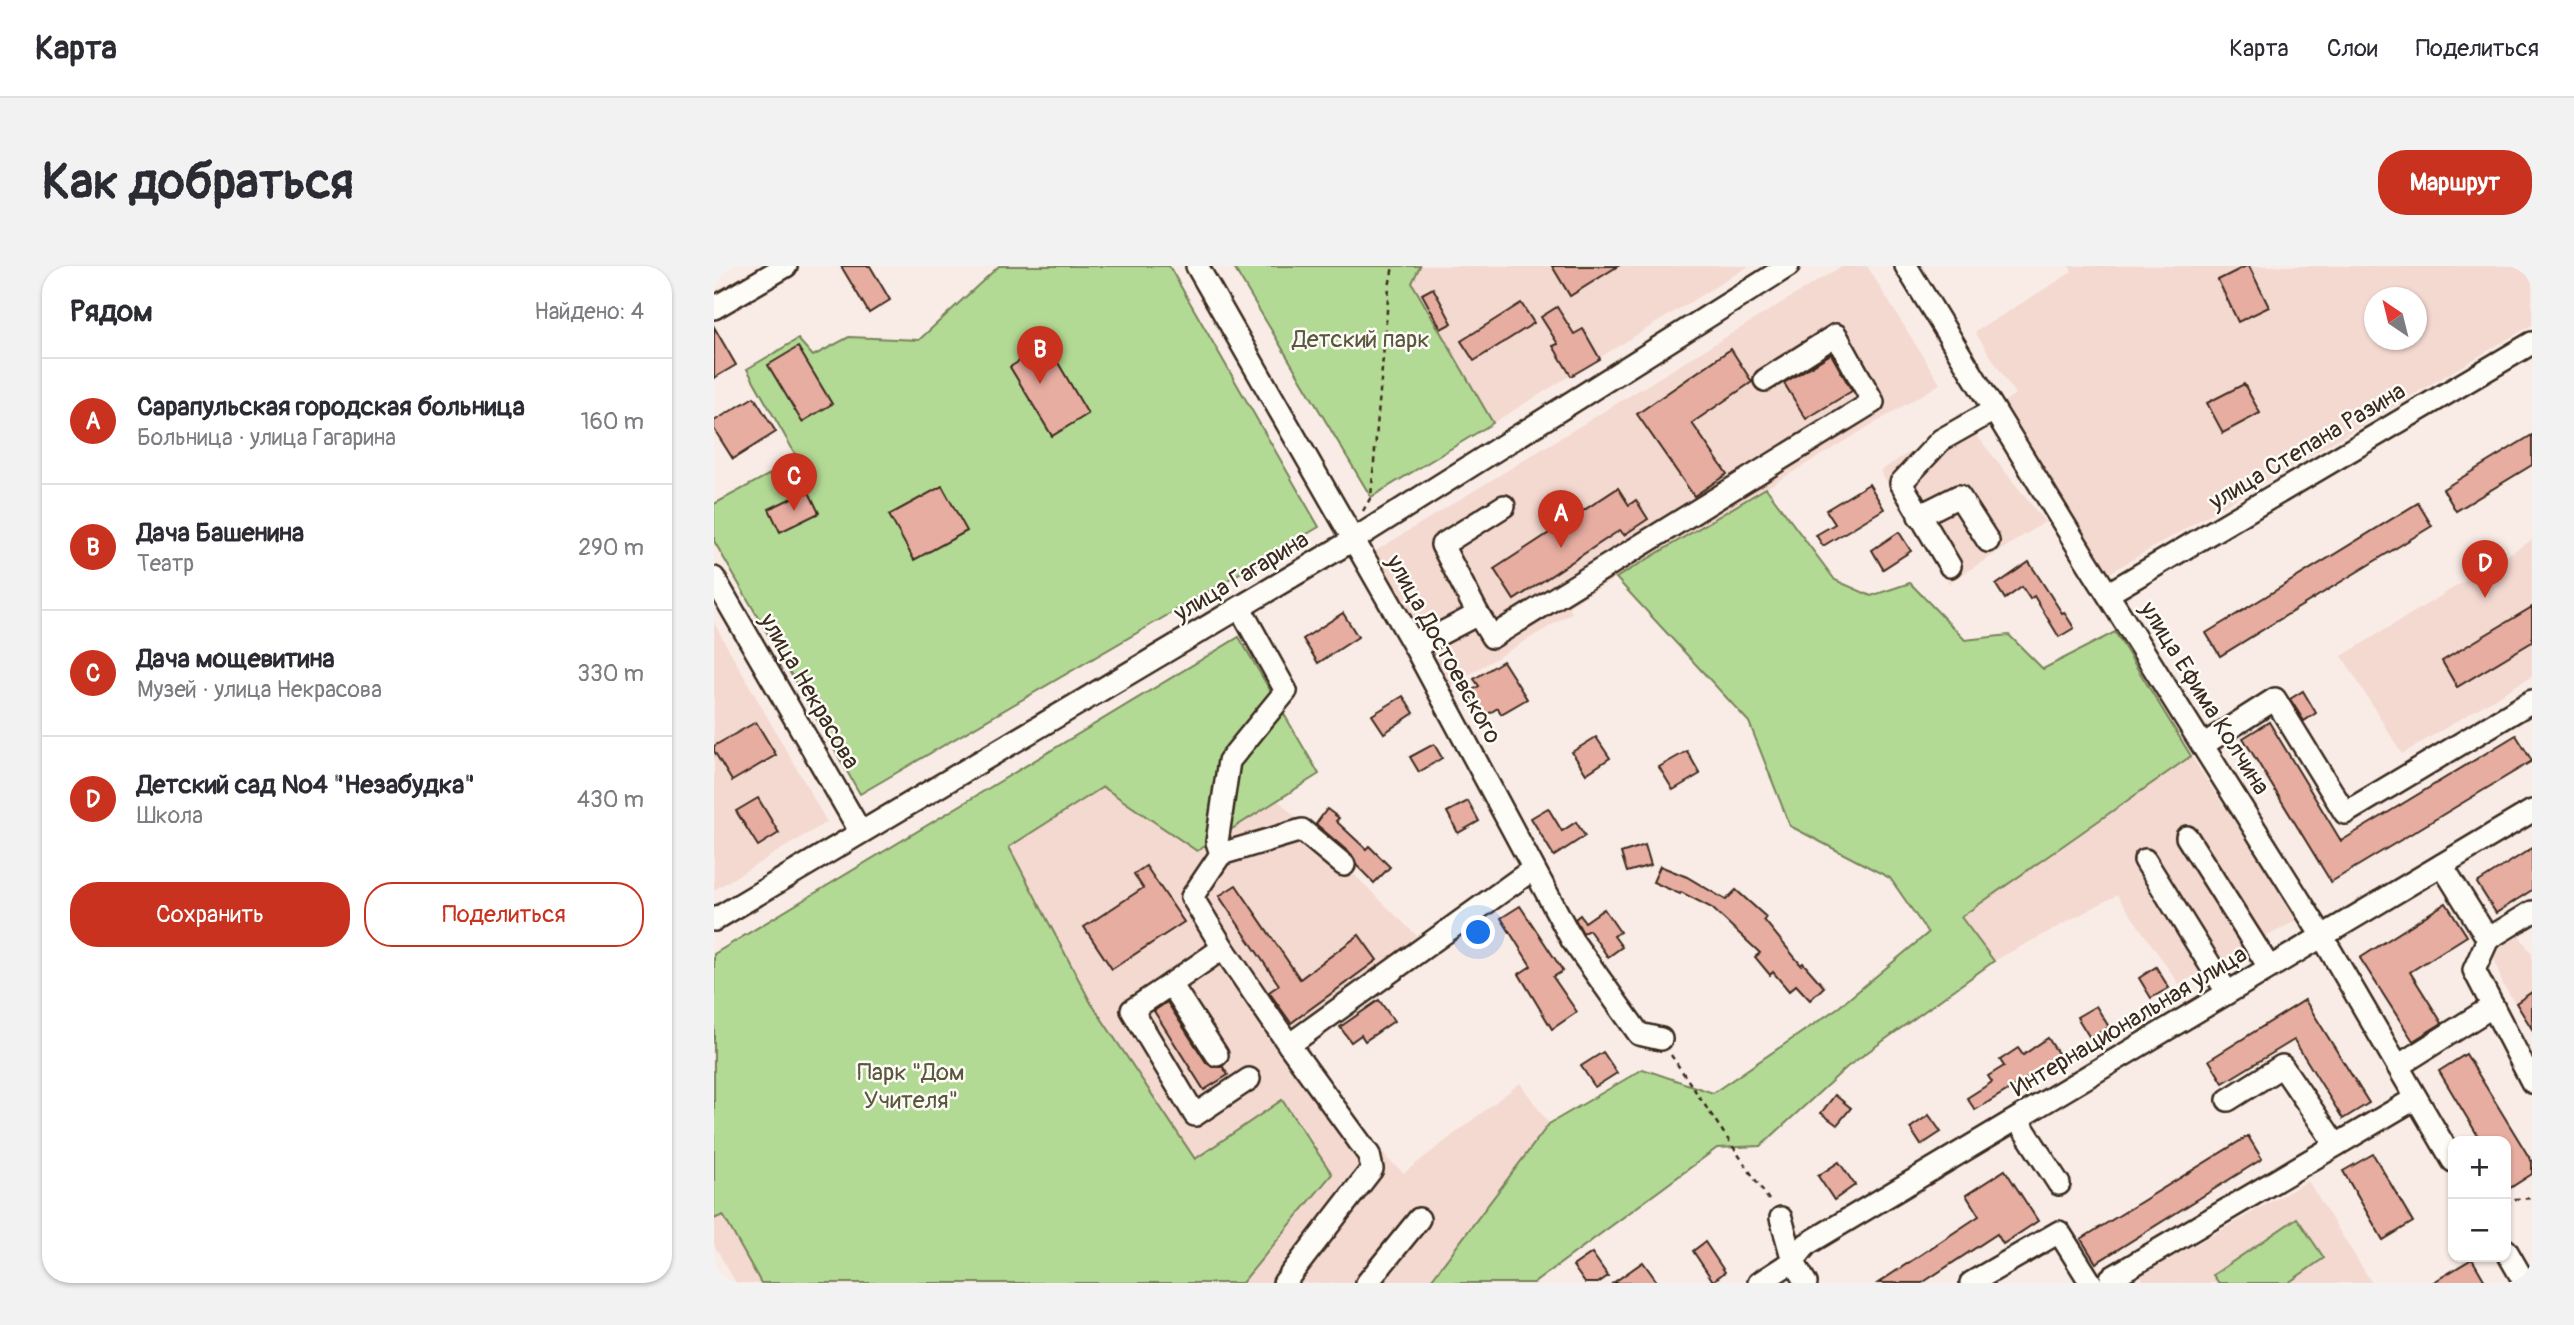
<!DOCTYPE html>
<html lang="ru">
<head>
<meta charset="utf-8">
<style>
	body { margin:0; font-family:Pangolin,sans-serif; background:#f2f2f3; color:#2b2b33 }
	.controls { position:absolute; right:21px; bottom:21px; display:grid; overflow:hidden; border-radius:14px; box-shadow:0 2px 5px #0004 }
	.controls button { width:63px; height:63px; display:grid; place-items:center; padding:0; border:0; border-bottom:2px solid #e1e1e2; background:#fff; color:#2b2b33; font:35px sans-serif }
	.compass { position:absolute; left:1650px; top:21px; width:63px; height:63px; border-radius:50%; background:#fff; box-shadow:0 2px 5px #0004; rotate:325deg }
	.you { position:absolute; left:765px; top:667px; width:24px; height:24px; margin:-18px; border:5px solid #fff; border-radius:50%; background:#1a73e8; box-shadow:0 0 0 10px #1a73e833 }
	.badge { display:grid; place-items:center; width:46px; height:46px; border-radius:50%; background:#c8321e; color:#fff; font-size:23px; font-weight:700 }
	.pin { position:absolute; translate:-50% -58px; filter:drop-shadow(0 2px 4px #0008) }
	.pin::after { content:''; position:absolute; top:37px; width:24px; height:21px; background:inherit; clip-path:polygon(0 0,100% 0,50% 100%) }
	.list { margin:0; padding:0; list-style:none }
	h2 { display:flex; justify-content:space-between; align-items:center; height:91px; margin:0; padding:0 28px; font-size:30px }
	h2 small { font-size:23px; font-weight:400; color:#7c7c81 }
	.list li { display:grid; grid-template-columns:46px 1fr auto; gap:21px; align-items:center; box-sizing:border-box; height:126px; padding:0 28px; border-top:2px solid #e1e1e2 }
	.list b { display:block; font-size:26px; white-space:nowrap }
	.list p { margin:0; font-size:23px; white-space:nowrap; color:#7c7c81 }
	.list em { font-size:23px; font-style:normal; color:#7c7c81 }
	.actions { display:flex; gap:14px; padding:21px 28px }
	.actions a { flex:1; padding:16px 0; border:2px solid #c8321e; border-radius:28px; text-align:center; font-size:24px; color:#c8321e }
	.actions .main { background:#c8321e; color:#fff }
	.map { position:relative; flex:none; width:1818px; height:1017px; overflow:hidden; border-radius:28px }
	header { display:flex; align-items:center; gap:42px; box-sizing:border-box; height:98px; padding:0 35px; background:#fff; border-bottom:2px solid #e1e1e2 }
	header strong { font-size:33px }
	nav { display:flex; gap:38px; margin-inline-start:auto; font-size:24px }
	.intro { display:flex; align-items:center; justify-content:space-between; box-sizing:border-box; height:168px; padding:0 42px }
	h1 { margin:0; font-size:49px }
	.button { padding:18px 32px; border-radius:28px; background:#c8321e; color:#fff; font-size:24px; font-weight:700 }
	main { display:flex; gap:42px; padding:0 42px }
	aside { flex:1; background:#fff; border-radius:28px; box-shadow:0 2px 5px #0004 }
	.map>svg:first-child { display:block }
</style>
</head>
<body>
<header>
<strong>Карта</strong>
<nav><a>Карта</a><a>Слои</a><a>Поделиться</a></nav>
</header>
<div class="intro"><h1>Как добраться</h1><a class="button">Маршрут</a></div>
<main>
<aside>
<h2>Рядом<small>Найдено: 4</small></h2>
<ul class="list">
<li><span class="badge">A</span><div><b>Сарапульская городская больница</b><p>Больница · улица Гагарина</p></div><em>160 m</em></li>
<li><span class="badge">B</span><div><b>Дача Башенина</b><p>Театр</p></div><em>290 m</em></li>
<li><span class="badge">C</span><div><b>Дача мощевитина</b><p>Музей · улица Некрасова</p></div><em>330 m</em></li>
<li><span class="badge">D</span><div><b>Детский сад №4 &quot;Незабудка&quot;</b><p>Школа</p></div><em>430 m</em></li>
</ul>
<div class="actions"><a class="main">Сохранить</a><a>Поделиться</a></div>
</aside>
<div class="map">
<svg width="1818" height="1017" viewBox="0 0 1818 1017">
	<rect width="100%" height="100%" fill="#f9ece6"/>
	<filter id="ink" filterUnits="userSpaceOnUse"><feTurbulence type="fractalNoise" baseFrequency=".0143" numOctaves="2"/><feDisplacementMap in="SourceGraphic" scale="14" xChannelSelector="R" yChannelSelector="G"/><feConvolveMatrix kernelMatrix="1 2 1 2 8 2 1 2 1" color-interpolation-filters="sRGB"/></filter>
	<g filter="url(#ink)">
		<g fill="#f4d9d1" fill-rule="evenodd">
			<path d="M 706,0 L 1035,0 L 779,157 L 698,17 Z"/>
			<path d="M 1128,0 L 1153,0 L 1226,118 L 855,340 L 858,347 L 734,421 L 653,290 Z"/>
			<path d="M 1355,0 L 1818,0 L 1818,59 L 1394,308 L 1285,139 L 1301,128 L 1261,66 L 1358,6 ZM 1660,32 L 1702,32 L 1702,74 L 1660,74 Z"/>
			<path d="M 1249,152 L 1331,256 L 1235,317 L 1166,205 Z"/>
			<path d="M 1818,274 L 1818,410 L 1688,488 L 1628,390 Z"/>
			<path d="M 0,357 L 113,556 L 0,624 Z"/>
			<path d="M 1477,490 L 1585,653 L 1465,718 L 1403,629 L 1280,695 L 1247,651 Z"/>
			<path d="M 389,520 L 483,585 L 564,534 L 704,671 L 579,764 L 674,893 L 690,907 L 806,817 L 835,858 L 715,1017 L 528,1017 L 618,908 L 568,834 L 481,893 L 377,737 L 295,581 Z"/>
			<path d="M 1805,669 L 1818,688 L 1818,763 L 1788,717 L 1778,685 Z"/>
			<path d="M 1594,915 L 1658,1017 L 1430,1017 L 1427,1009 Z"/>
			<path d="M 8,949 L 47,1017 L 22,1017 L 0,979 L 0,953 Z"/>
		</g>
		<g fill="#b3da95" stroke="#77825a" stroke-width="2">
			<path d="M 285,0 L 455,0 L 605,261 L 146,528 L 0,275 L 0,238 L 84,193 L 33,103 L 84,73 L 99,90 L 135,71 L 205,74 Z"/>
			<path d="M 519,0 L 706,0 L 698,17 L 779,157 L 657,231 Z"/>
			<path d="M 1052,222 L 1121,314 L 1157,330 L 1196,317 L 1251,374 L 1295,369 L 1329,403 L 1401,366 L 1477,490 L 1247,651 L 1280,695 L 1133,801 L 1047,880 L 1003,882 L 820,1017 L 715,1017 L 835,858 L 929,803 L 999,827 L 1125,741 L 1214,667 L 1176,612 L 1076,560 L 1035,456 L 902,312 Z"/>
			<path d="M 525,371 L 605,508 L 483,585 L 389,521 L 295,581 L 377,737 L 481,893 L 568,834 L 618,908 L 528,1017 L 47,1017 L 9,949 L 0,953 L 0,688 Z"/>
			<path d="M 1583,952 L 1610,992 L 1574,1017 L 1505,1017 L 1499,1009 Z"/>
		</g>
		<g fill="#e7ada1" stroke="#3b2a1e" stroke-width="2">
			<path d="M 127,0 L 156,0 L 176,34 L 155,47 Z"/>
			<path d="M 838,0 L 904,0 L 856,30 Z"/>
			<path d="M 1532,0 L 1535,0 L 1555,41 L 1524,56 L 1504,14 Z"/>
			<path d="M 719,22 L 738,57 L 727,63 L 708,28 Z"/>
			<path d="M 807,37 L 820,57 L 760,95 L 747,75 Z"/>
			<path d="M 843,41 L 860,68 L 869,63 L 886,93 L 857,110 L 839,80 L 844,78 L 827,51 Z"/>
			<path d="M 0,61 L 22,99 L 0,112 Z"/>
			<path d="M 333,78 L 374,148 L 338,170 L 296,101 Z"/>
			<path d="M 84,81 L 118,138 L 88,156 L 54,99 Z"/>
			<path d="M 1017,83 L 1038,116 L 978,157 L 1013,208 L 980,230 L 923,148 Z"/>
			<path d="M 1117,88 L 1138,125 L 1092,153 L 1070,117 Z"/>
			<path d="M 1530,118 L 1546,147 L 1509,167 L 1493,137 Z"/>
			<path d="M 40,131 L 62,166 L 19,193 L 0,163 L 0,155 Z"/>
			<path d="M 1818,169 L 1818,199 L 1742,245 L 1729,223 Z"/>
			<path d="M 1155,218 L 1170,243 L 1109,280 L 1102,269 L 1121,258 L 1112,244 Z"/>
			<path d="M 228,220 L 253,265 L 200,294 L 175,249 Z"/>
			<path d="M 904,222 L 915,239 L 922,234 L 934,253 L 910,269 L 906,264 L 800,334 L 780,303 Z"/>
			<path d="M 94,224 L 105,247 L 66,266 L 55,243 Z"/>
			<path d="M 1704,237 L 1718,260 L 1506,390 L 1492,367 Z"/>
			<path d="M 1185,266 L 1197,285 L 1169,303 L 1158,284 Z"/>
			<path d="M 1315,296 L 1348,347 L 1350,346 L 1360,362 L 1345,371 L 1320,330 L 1316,333 L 1308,321 L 1291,333 L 1282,319 Z"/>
			<path d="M 1818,341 L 1818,376 L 1743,421 L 1728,395 Z"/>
			<path d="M 629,347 L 644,371 L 604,397 L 589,373 Z"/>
			<path d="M 789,395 L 813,433 L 787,448 L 784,442 L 769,451 L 754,427 L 765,420 L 760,413 Z"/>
			<path d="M 1589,425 L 1602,447 L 1590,455 L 1576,433 Z"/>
			<path d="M 689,430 L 700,447 L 670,467 L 658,449 Z"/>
			<path d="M 42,456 L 62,489 L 18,515 L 0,485 L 0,480 Z"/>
			<path d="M 1555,456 L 1627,575 L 1802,469 L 1818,495 L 1617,616 L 1529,472 Z"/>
			<path d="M 882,471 L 896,492 L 872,508 L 858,486 Z"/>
			<path d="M 720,478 L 728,492 L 705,506 L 696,491 Z"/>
			<path d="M 973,485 L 986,508 L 959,524 L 945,501 Z"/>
			<path d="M 44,532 L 65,567 L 44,580 L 22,545 Z"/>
			<path d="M 754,535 L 765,555 L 744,567 L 733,546 Z"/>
			<path d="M 834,542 L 848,565 L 862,556 L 871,570 L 840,590 L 817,552 Z"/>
			<path d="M 613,543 L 625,552 L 622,555 L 652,583 L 655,580 L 676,601 L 660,617 L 643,600 L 638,589 L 602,558 Z"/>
			<path d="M 931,579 L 937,599 L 913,606 L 907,587 Z"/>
			<path d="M 1818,582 L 1818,624 L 1782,647 L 1763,617 Z"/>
			<path d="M 432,600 L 470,656 L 398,703 L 370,661 L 429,622 L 420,608 Z"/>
			<path d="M 946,600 L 973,611 L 1012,634 L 1022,624 L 1052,651 L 1050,654 L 1087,699 L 1089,697 L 1110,721 L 1096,734 L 1082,719 L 1075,725 L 1059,706 L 1056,709 L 1041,691 L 1046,687 L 998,642 L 967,626 L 966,628 L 939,616 Z"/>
			<path d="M 522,619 L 586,713 L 645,669 L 663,694 L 577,757 L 555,726 L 565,719 L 505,630 Z"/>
			<path d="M 1732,637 L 1753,670 L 1696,706 L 1728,757 L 1699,775 L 1646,692 Z"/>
			<path d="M 806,640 L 849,705 L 839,711 L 863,746 L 838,763 L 805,708 L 817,700 L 787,652 Z"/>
			<path d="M 890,643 L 906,666 L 900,670 L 908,681 L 894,691 L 875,664 L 869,667 L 861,653 L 866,649 L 871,656 Z"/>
			<path d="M 1442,701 L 1455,722 L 1437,732 L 1425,712 Z"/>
			<path d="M 1818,726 L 1818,763 L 1802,737 Z"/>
			<path d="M 665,734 L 680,755 L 651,775 L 647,769 L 637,776 L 626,761 Z"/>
			<path d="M 1591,734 L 1655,837 L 1629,853 L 1580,774 L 1509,817 L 1495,794 Z"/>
			<path d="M 453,736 L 492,796 L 498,801 L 509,801 L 514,809 L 490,824 L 440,745 Z"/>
			<path d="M 1382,740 L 1395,761 L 1376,772 L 1363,751 Z"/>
			<path d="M 1334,772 L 1347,792 L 1261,844 L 1253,832 L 1278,816 L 1274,810 L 1290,800 L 1286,794 L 1304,782 L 1309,789 Z"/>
			<path d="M 889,786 L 903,807 L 881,821 L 867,800 Z"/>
			<path d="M 1752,788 L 1818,896 L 1818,908 L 1796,922 L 1792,915 L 1792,875 L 1767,875 L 1725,805 Z"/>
			<path d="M 1121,829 L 1137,842 L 1123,859 L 1107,847 Z"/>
			<path d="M 1215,849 L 1227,866 L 1207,879 L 1196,862 Z"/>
			<path d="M 1534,870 L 1548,893 L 1382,997 L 1367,973 Z"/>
			<path d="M 1659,888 L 1699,956 L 1669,974 L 1629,905 Z"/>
			<path d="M 1125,896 L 1141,919 L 1120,934 L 1104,910 Z"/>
			<path d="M 1291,904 L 1324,955 L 1289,978 L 1283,968 L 1208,1017 L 1164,1017 L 1265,950 L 1252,929 Z"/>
			<path d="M 991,976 L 1011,1006 L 999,1015 L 979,985 Z"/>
			<path d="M 878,987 L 894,1010 L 884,1017 L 871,1017 L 859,1000 Z"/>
			<path d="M 1758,993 L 1772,1017 L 1718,1017 Z"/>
			<path d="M 929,996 L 944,1017 L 899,1017 Z"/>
		</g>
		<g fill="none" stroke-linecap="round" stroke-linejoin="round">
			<g stroke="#3b2a1e" stroke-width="26">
				<g id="minor">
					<path d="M 483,0 L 701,381 L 858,674 L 925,768 L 947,773"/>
					<path d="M 1192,0 L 1369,289 L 1608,670 L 1739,895"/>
					<path d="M 0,42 L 72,0"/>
					<path d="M 1205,250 L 1245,230 L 1274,275"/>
					<path d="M 1236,300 L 1187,217 L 1227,174 L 1280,144"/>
					<path d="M 0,312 L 146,565"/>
					<path d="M 1395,327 L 1818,77"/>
					<path d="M 764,348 L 728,279 L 790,240"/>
					<path d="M 701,381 L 764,348 L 778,371 L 1159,136 L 1122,69 L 1051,114"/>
					<path d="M 1489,479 L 1561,433 L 1631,547 L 1818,435"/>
					<path d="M 1473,571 L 1555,701"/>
					<path d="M 507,588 L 503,576 L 515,495 L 572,425 L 526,342"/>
					<path d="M 1431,594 L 1513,726"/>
					<path d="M 1728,599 L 1774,673 L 1760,704 L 1818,816"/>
					<path d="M 0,654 L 639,274 L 1074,0"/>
					<path d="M 1774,673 L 1818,646"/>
					<path d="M 509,682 L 478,631 L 507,588 L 588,564 L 630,599"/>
					<path d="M 457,718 L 418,744 L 481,849 L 535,813"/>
					<path d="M 575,779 L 819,603"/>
					<path d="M 503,789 L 457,718 L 509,682 L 575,779 L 655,889 L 658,903 L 570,1017"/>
					<path d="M 1684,800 L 1779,740"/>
					<path d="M 1514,834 L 1568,800 L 1622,879"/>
					<path d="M 1303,853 L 1345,918"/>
					<path d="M 1067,952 L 1079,995 L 1092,1017"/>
					<path d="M 1792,984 L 1811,1017"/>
					<path d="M 1397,1012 L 1702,832"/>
					<path d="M 653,1017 L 705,953"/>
					<path d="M 1045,1017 L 1079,995 L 1093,978 L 1818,545"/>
					<path d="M 1257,1017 L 1345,966 L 1377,1017"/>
				</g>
			</g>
			<g stroke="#3b2a1e" stroke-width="2.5" stroke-dasharray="5 5" stroke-linecap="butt">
				<path d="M 649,245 L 657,231 L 675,21 L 679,0"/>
				<path d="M 957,789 L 1057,937"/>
				<path d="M 1792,938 L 1801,933 L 1818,932"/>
			</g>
			<use href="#minor" stroke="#fdfcf7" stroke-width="21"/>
		</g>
	</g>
	<g text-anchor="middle" stroke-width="5" stroke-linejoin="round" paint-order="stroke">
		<g font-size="24" fill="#59563c" stroke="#fdfcf7">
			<text x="647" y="81">Детский парк</text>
			<text x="197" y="814">Парк "Дом<tspan x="197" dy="28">Учителя"</tspan></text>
		</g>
		<g font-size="24" fill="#3b2a1e" stroke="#fdfcf7">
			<text transform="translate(1593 180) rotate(-31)" y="8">улица Степана Разина</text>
			<text transform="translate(527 310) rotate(-31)" y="8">улица Гагарина</text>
			<text transform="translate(730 383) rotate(61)" y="8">улица Достоевского</text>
			<text transform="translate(96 425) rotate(60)" y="8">улица Некрасова</text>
			<text transform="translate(1491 432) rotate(58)" y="8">улица Ефима Колчина</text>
			<text transform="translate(1415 755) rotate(-31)" y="8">Интернациональная улица</text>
		</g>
	</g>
</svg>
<div class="controls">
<button>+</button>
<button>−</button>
</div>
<svg class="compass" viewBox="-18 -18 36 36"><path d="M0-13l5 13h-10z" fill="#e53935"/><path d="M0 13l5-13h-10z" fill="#7c7c81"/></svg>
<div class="you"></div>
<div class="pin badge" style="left:847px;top:282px">A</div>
<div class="pin badge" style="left:326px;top:118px">B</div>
<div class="pin badge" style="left:80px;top:245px">C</div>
<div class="pin badge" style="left:1771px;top:332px">D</div>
</div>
</main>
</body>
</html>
